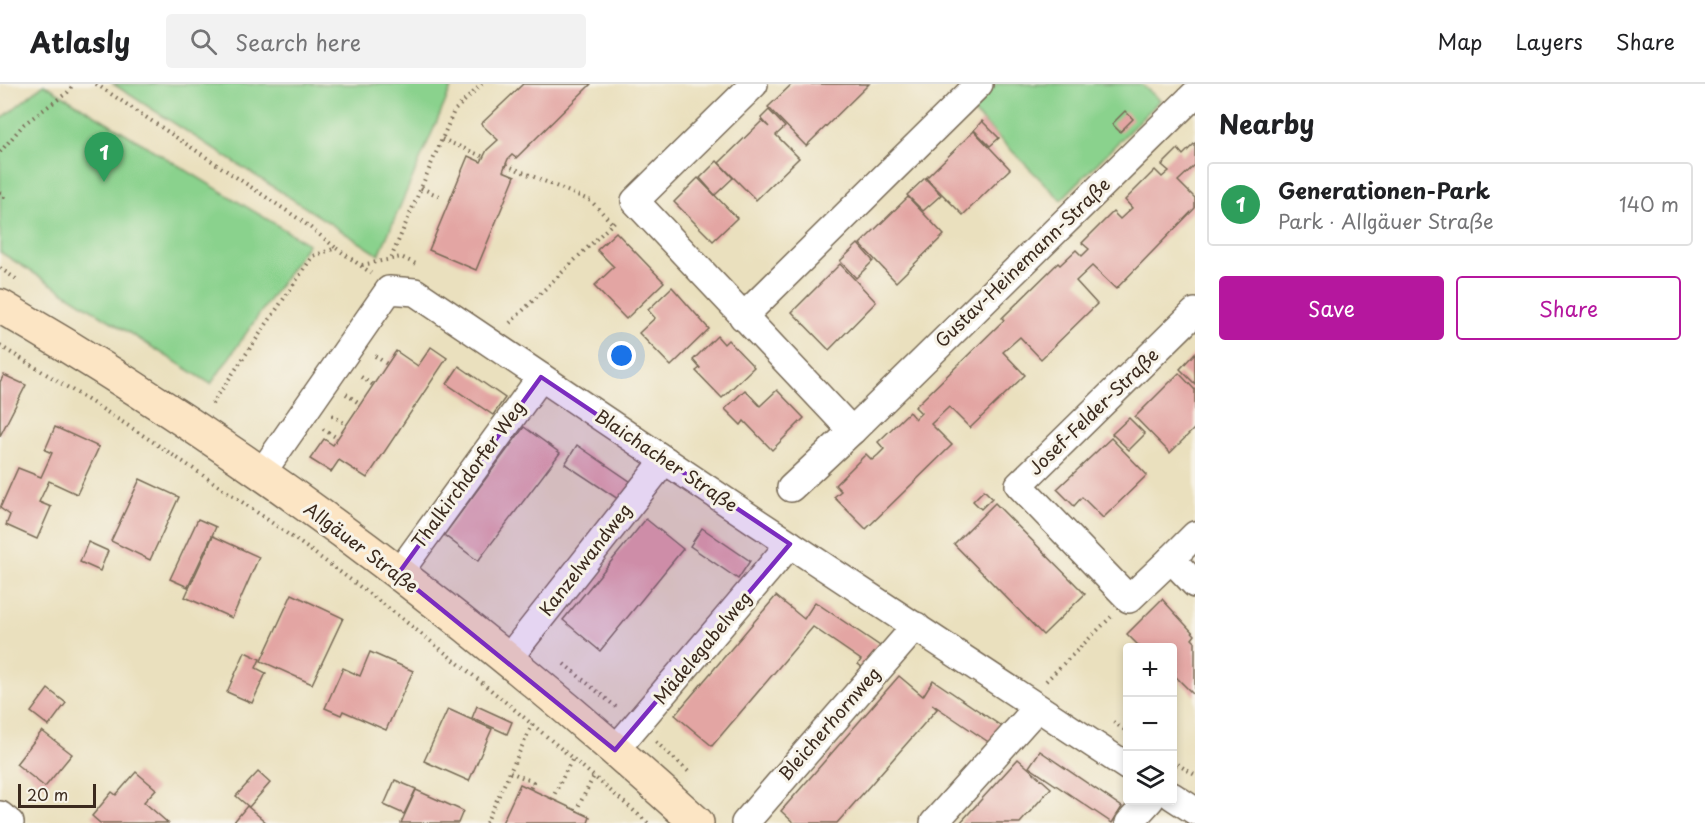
<!DOCTYPE html>
<html lang="en">
<head>
<meta charset="utf-8">
<style>
	body { margin:0; font-family:"Playpen Sans",sans-serif; background:#f2f2f2; color:#202124 }
	.controls { position:absolute; right:18px; bottom:18px; display:grid; overflow:hidden; border-radius:6px; box-shadow:0 3px 9px #0003 }
	.controls button { width:54px; height:54px; display:grid; place-items:center; padding:0; border:0; border-bottom:2px solid #e0e0e0; background:#fff; color:#202124; font:30px sans-serif }
	.scale { position:absolute; left:18px; bottom:15px; width:78px; box-sizing:border-box; padding-left:6px; border:3px solid #3b2a1e; border-top:0; font-size:16px; line-height:21px; white-space:nowrap; color:#3b2a1e; -webkit-text-stroke:4px #f7f3e8; paint-order:stroke }
	.you { position:absolute; left:622px; top:272px; width:21px; height:21px; margin:-15px; border:4px solid #fff; border-radius:50%; background:#1a73e8; box-shadow:0 0 0 9px #1a73e833 }
	.badge { display:grid; place-items:center; width:39px; height:39px; border-radius:50%; background:#b5179e; color:#fff; font-size:20px; font-weight:700 }
	.pin { position:absolute; translate:-50% -50px; filter:drop-shadow(0 2px 3px #0008) }
	.pin::after { content:''; position:absolute; top:32px; width:21px; height:18px; background:inherit; clip-path:polygon(0 0,100% 0,50% 100%) }
	.list { margin:0; padding:0; list-style:none }
	h2 { display:flex; justify-content:space-between; align-items:center; height:78px; margin:0; padding:0 24px; font-size:26px }
	h2 small { font-size:20px; font-weight:400; color:#757577 }
	.list li { display:grid; grid-template-columns:39px 1fr auto; gap:18px; align-items:center; box-sizing:border-box; height:84px; margin:0 12px 12px; padding:0 12px; border:2px solid #e0e0e0; border-radius:6px }
	.list b { display:block; font-size:22px; white-space:nowrap }
	.list p { margin:0; font-size:20px; white-space:nowrap; color:#757577 }
	.list em { font-size:20px; font-style:normal; color:#757577 }
	.actions { display:flex; gap:12px; padding:18px 24px }
	.actions a { flex:1; padding:14px 0; border:2px solid #b5179e; border-radius:6px; text-align:center; font-size:21px; color:#b5179e }
	.actions .main { background:#b5179e; color:#fff }
	.icon { flex:none; width:33px; height:33px; fill:none; stroke:currentColor; stroke-width:2; stroke-linecap:round; stroke-linejoin:round }
	.map { position:relative; flex:none; width:1195px; height:739px; overflow:hidden }
	header { display:flex; align-items:center; gap:36px; box-sizing:border-box; height:84px; padding:0 30px; background:#fff; border-bottom:2px solid #e0e0e0 }
	header strong { font-size:28px }
	nav { display:flex; gap:33px; margin-inline-start:auto; font-size:21px }
	.search { width:420px; height:54px; background:#f2f2f2; display:flex; align-items:center; gap:15px; box-sizing:border-box; padding:0 21px; border-radius:6px; color:#757577; font-size:22px }
	main { display:flex }
	aside { flex:1; background:#fff }
	.map>svg:first-child { display:block }
</style>
</head>
<body>
<header>
<strong>Atlasly</strong>
<div class="search"><svg class="icon" aria-label="search" viewBox="0 0 24 24"><circle cx="10" cy="10" r="6"/><path d="M15 15l6 6"/></svg>Search here</div>
<nav><a>Map</a><a>Layers</a><a>Share</a></nav>
</header>
<main>
<div class="map">
<svg width="1195" height="739" viewBox="0 0 1195 739">
	<rect width="100%" height="100%" fill="#f7f3e8"/>
	<filter id="ink" filterUnits="userSpaceOnUse"><feTurbulence type="fractalNoise" baseFrequency=".0167" numOctaves="2"/><feDisplacementMap in="SourceGraphic" scale="12" xChannelSelector="R" yChannelSelector="G"/><feConvolveMatrix kernelMatrix="1 2 1 2 8 2 1 2 1" color-interpolation-filters="sRGB"/></filter>
	<filter id="wash" filterUnits="userSpaceOnUse"><feTurbulence type="fractalNoise" baseFrequency=".008" numOctaves="4" result="noise"/><feDisplacementMap in="SourceGraphic" scale="24" xChannelSelector="R" yChannelSelector="G"/><feGaussianBlur stdDeviation="1.35" result="paint"/><feColorMatrix in="noise" values="0 0 0 0 0 0 0 0 0 0 0 0 0 0 0 0 0 1.4 0 .05"/><feComposite in="paint" operator="in"/></filter>
	<g filter="url(#wash)">
		<rect width="100%" height="100%" fill="#eae0be"/>
		<g fill="#8ad28d" stroke="#627e56" stroke-width="1.5">
			<path d="M 44,0 L 308,160 L 211,300 L 0,168 L 0,36 Z"/>
			<path d="M 113,0 L 453,0 L 379,171 Z"/>
			<path d="M 996,0 L 1141,0 L 1160,16 L 1061,116 L 970,25 Z"/>
		</g>
		<g id="blocks">
			<g fill="#e3a5a3">
				<path d="M 523,0 L 591,0 L 516,74 L 512,71 L 508,75 L 503,87 L 515,92 L 476,186 L 429,166 L 468,72 L 481,78 L 487,66 L 498,56 L 481,40 Z"/>
				<path d="M 792,0 L 869,0 L 806,62 L 768,23 Z"/>
				<path d="M 769,26 L 785,43 L 776,51 L 799,74 L 756,116 L 719,79 L 762,37 L 769,43 L 761,34 Z"/>
				<path d="M 1125,27 L 1133,35 L 1120,48 L 1112,40 Z"/>
				<path d="M 982,37 L 999,54 L 990,62 L 974,46 Z"/>
				<path d="M 974,47 L 1010,85 L 963,131 L 926,94 Z"/>
				<path d="M 1195,59 L 1195,81 L 1178,97 L 1195,114 L 1195,124 L 1116,205 L 1092,182 L 1076,197 L 1097,220 L 1041,275 L 1020,253 L 1003,268 L 1025,291 L 970,344 L 949,323 L 931,340 L 952,361 L 866,445 L 834,413 L 841,407 L 835,401 L 866,370 L 872,376 L 878,371 L 884,365 L 878,358 L 909,328 L 915,335 L 921,329 L 915,323 L 1004,236 L 1002,234 L 1058,179 L 1060,181 L 1076,166 L 1082,172 L 1089,165 L 1082,159 L 1113,128 L 1120,135 L 1132,124 L 1125,116 L 1155,86 L 1162,93 L 1169,87 L 1162,81 L 1178,65 L 1183,71 Z"/>
				<path d="M 717,77 L 733,94 L 715,111 L 700,94 Z"/>
				<path d="M 698,94 L 737,134 L 713,157 L 674,118 Z"/>
				<path d="M 925,94 L 941,111 L 923,127 L 907,111 Z"/>
				<path d="M 908,113 L 944,151 L 896,198 L 860,160 Z"/>
				<path d="M 616,148 L 664,198 L 626,235 L 594,202 L 614,183 L 597,166 Z"/>
				<path d="M 858,160 L 873,177 L 856,194 L 840,177 Z"/>
				<path d="M 840,180 L 876,218 L 829,266 L 792,228 Z"/>
				<path d="M 672,203 L 709,245 L 671,282 L 639,249 L 655,234 L 648,226 Z"/>
				<path d="M 717,252 L 724,260 L 728,256 L 754,283 L 722,314 L 696,287 L 700,284 L 693,276 Z"/>
				<path d="M 431,263 L 447,274 L 367,394 L 339,376 L 331,388 L 310,375 L 324,355 L 333,361 L 396,267 L 418,282 Z"/>
				<path d="M 1195,269 L 1195,300 L 1180,285 Z"/>
				<path d="M 459,282 L 505,314 L 493,331 L 447,300 Z"/>
				<path d="M 1179,289 L 1195,306 L 1195,344 L 1170,369 L 1135,333 Z"/>
				<path d="M 4,291 L 26,301 L 0,352 L 0,298 Z"/>
				<path d="M 745,306 L 760,322 L 777,306 L 804,334 L 772,366 L 744,337 L 741,341 L 725,325 Z"/>
				<path d="M 1129,334 L 1145,350 L 1129,366 L 1112,350 Z"/>
				<path d="M 55,343 L 99,363 L 77,410 L 49,397 L 39,418 L 51,423 L 37,455 L 6,441 L 10,431 L 0,424 L 18,384 L 41,393 L 52,369 L 45,366 Z"/>
				<path d="M 524,343 L 560,369 L 478,477 L 444,451 Z"/>
				<path d="M 1111,354 L 1147,391 L 1103,434 L 1082,413 L 1074,422 L 1057,405 Z"/>
				<path d="M 577,361 L 637,402 L 624,419 L 565,380 Z"/>
				<path d="M 140,395 L 179,413 L 150,476 L 111,457 Z"/>
				<path d="M 984,406 L 992,414 L 981,425 L 973,417 Z"/>
				<path d="M 995,419 L 1085,510 L 1043,551 L 954,460 Z"/>
				<path d="M 198,435 L 216,443 L 188,503 L 170,495 Z"/>
				<path d="M 646,435 L 683,465 L 600,567 L 563,536 Z"/>
				<path d="M 702,444 L 750,477 L 738,495 L 690,462 Z"/>
				<path d="M 213,452 L 259,473 L 232,534 L 185,513 Z"/>
				<path d="M 88,458 L 108,467 L 100,487 L 80,478 Z"/>
				<path d="M 292,510 L 343,534 L 312,600 L 261,577 Z"/>
				<path d="M 776,512 L 804,535 L 815,518 L 883,564 L 867,587 L 858,580 L 861,576 L 813,543 L 712,662 L 675,631 Z"/>
				<path d="M 1162,515 L 1195,551 L 1192,555 L 1195,558 L 1195,612 L 1173,590 L 1176,587 L 1173,584 L 1172,564 L 1141,564 L 1127,550 Z"/>
				<path d="M 245,568 L 260,575 L 256,584 L 266,589 L 252,619 L 227,608 Z"/>
				<path d="M 370,568 L 413,587 L 386,646 L 343,627 L 341,631 L 325,624 L 343,584 L 360,592 Z"/>
				<path d="M 899,592 L 923,612 L 933,596 L 1004,644 L 993,661 L 932,620 L 937,625 L 837,739 L 794,739 L 781,727 Z"/>
				<path d="M 48,605 L 66,619 L 49,642 L 31,628 Z"/>
				<path d="M 477,622 L 512,638 L 507,650 L 472,634 Z"/>
				<path d="M 448,625 L 492,645 L 469,697 L 424,677 Z"/>
				<path d="M 42,647 L 72,670 L 45,703 L 16,680 Z"/>
				<path d="M 1040,667 L 1122,723 L 1112,739 L 1029,683 Z"/>
				<path d="M 1018,675 L 1051,704 L 1020,739 L 960,739 Z"/>
				<path d="M 136,688 L 156,705 L 144,718 L 168,739 L 100,739 L 92,732 L 112,708 L 116,711 Z"/>
				<path d="M 258,688 L 270,699 L 249,723 L 236,712 Z"/>
				<path d="M 395,696 L 416,705 L 404,730 L 384,721 Z"/>
				<path d="M 520,700 L 590,733 L 588,739 L 502,739 Z"/>
				<path d="M 416,706 L 463,727 L 458,739 L 401,739 Z"/>
				<path d="M 247,722 L 267,739 L 233,739 Z"/>
			</g>
		</g>
	</g>
	<g filter="url(#ink)">
		<use href="#blocks" fill-opacity="0" stroke="#786a56" stroke-width="1.5"/>
		<g fill="none" stroke-linecap="round" stroke-linejoin="round">
			<g stroke="#786a56" stroke-width="30">
				<g id="minor">
					<path d="M 754,0 L 635,117 L 852,347 L 1195,10"/>
					<path d="M 743,233 L 979,0"/>
					<path d="M 261,390 L 389,206 L 415,208 L 758,439 L 1128,683"/>
					<path d="M 791,404 L 852,347"/>
					<path d="M 1195,451 L 1171,475 L 1195,500"/>
					<path d="M 1171,475 L 1129,515 L 1019,401 L 1195,228"/>
					<path d="M 398,490 L 541,293"/>
					<path d="M 508,575 L 665,376"/>
					<path d="M 615,666 L 790,460"/>
					<path d="M 1172,712 L 1195,727"/>
					<path d="M 0,731 L 10,739"/>
					<path d="M 745,739 L 916,542"/>
					<path d="M 934,739 L 1037,624"/>
					<path d="M 1129,739 L 1150,716"/>
				</g>
			</g>
			<g stroke="#786a56" stroke-width="36">
				<path id="secondary" d="M 0,222 C 250,367 484,545 697,739"/>
			</g>
			<g stroke="#786a56" stroke-width="4" stroke-dasharray="1.5 4.5" stroke-linecap="butt">
				<path d="M 96,0 L 302,137 L 336,164"/>
				<path d="M 442,55 L 484,73"/>
				<path d="M 0,68 L 24,40 L 68,8 L 73,0"/>
				<path d="M 506,81 L 591,117 L 612,139"/>
				<path d="M 421,104 L 439,112"/>
				<path d="M 0,108 L 5,115"/>
				<path d="M 391,174 L 454,27 L 482,0"/>
				<path d="M 362,181 L 401,173 L 418,181"/>
				<path d="M 0,184 L 16,195"/>
				<path d="M 510,239 L 617,135"/>
				<path d="M 0,262 C 132,341 260,427 383,520 C 474,590 561,664 648,739"/>
				<path d="M 375,272 L 387,280"/>
				<path d="M 361,293 L 373,301"/>
				<path d="M 346,310 L 360,320"/>
				<path d="M 212,320 L 313,172 L 336,164 L 371,189"/>
				<path d="M 332,331 L 347,341"/>
				<path d="M 323,345 L 337,354"/>
				<path d="M 564,580 L 616,623"/>
				<path d="M 1046,597 L 1111,533"/>
				<path d="M 1113,638 L 1128,648"/>
				<path d="M 656,658 L 690,689"/>
				<path d="M 1172,677 L 1195,691"/>
				<path d="M 510,688 L 533,698 L 530,705"/>
				<path d="M 552,715 L 573,673"/>
				<path d="M 576,727 L 595,690"/>
				<path d="M 486,739 L 533,639"/>
			</g>
			<use href="#minor" stroke="#fff" stroke-width="27"/>
			<use href="#secondary" stroke="#fce5c4" stroke-width="33"/>
		</g>
	</g>
	<path fill="#7b2cbf" fill-opacity="0.2" stroke="#7b2cbf" stroke-width="4.5" stroke-linejoin="round" d="M 541,293 L 790,460 L 615,666 L 398,490 Z"/>
	<g text-anchor="middle" stroke-width="6" stroke-linejoin="round" paint-order="stroke">
		<g font-size="18" fill="#3b2a1e" stroke="#f7f3e8">
			<text transform="translate(1023 179) rotate(-44)" y="6">Gustav-Heinemann-Straße</text>
			<text transform="translate(1094 328) rotate(-44)" y="6">Josef-Felder-Straße</text>
			<text transform="translate(666 377) rotate(34)" y="6">Blaichacher Straße</text>
			<text transform="translate(469 391) rotate(-54)" y="6">Thalkirchdorfer Weg</text>
			<text transform="translate(361 464) rotate(37)" y="6">Allgäuer Straße</text>
			<text transform="translate(586 476) rotate(-52)" y="6">Kanzelwandweg</text>
			<text transform="translate(703 564) rotate(-50)" y="6">Mädelegabelweg</text>
			<text transform="translate(830 640) rotate(-49)" y="6">Bleicherhornweg</text>
		</g>
	</g>
</svg>
<div class="controls">
<button>+</button>
<button>−</button>
<button><svg class="icon" aria-label="layers" viewBox="0 0 24 24"><path d="M12 4l9 5-9 5-9-5zM3 14l9 5 9-5"/></svg></button>
</div>
<div class="scale">20 m</div>
<div class="you"></div>
<div class="pin badge" style="left:104px;top:98px;background:#2e9e5b">1</div>
</div>
<aside>
<h2>Nearby<small></small></h2>
<ul class="list">
<li><span class="badge" style="background:#2e9e5b">1</span><div><b>Generationen-Park</b><p>Park · Allgäuer Straße</p></div><em>140 m</em></li>
</ul>
<div class="actions"><a class="main">Save</a><a>Share</a></div>
</aside>
</main>
</body>
</html>
